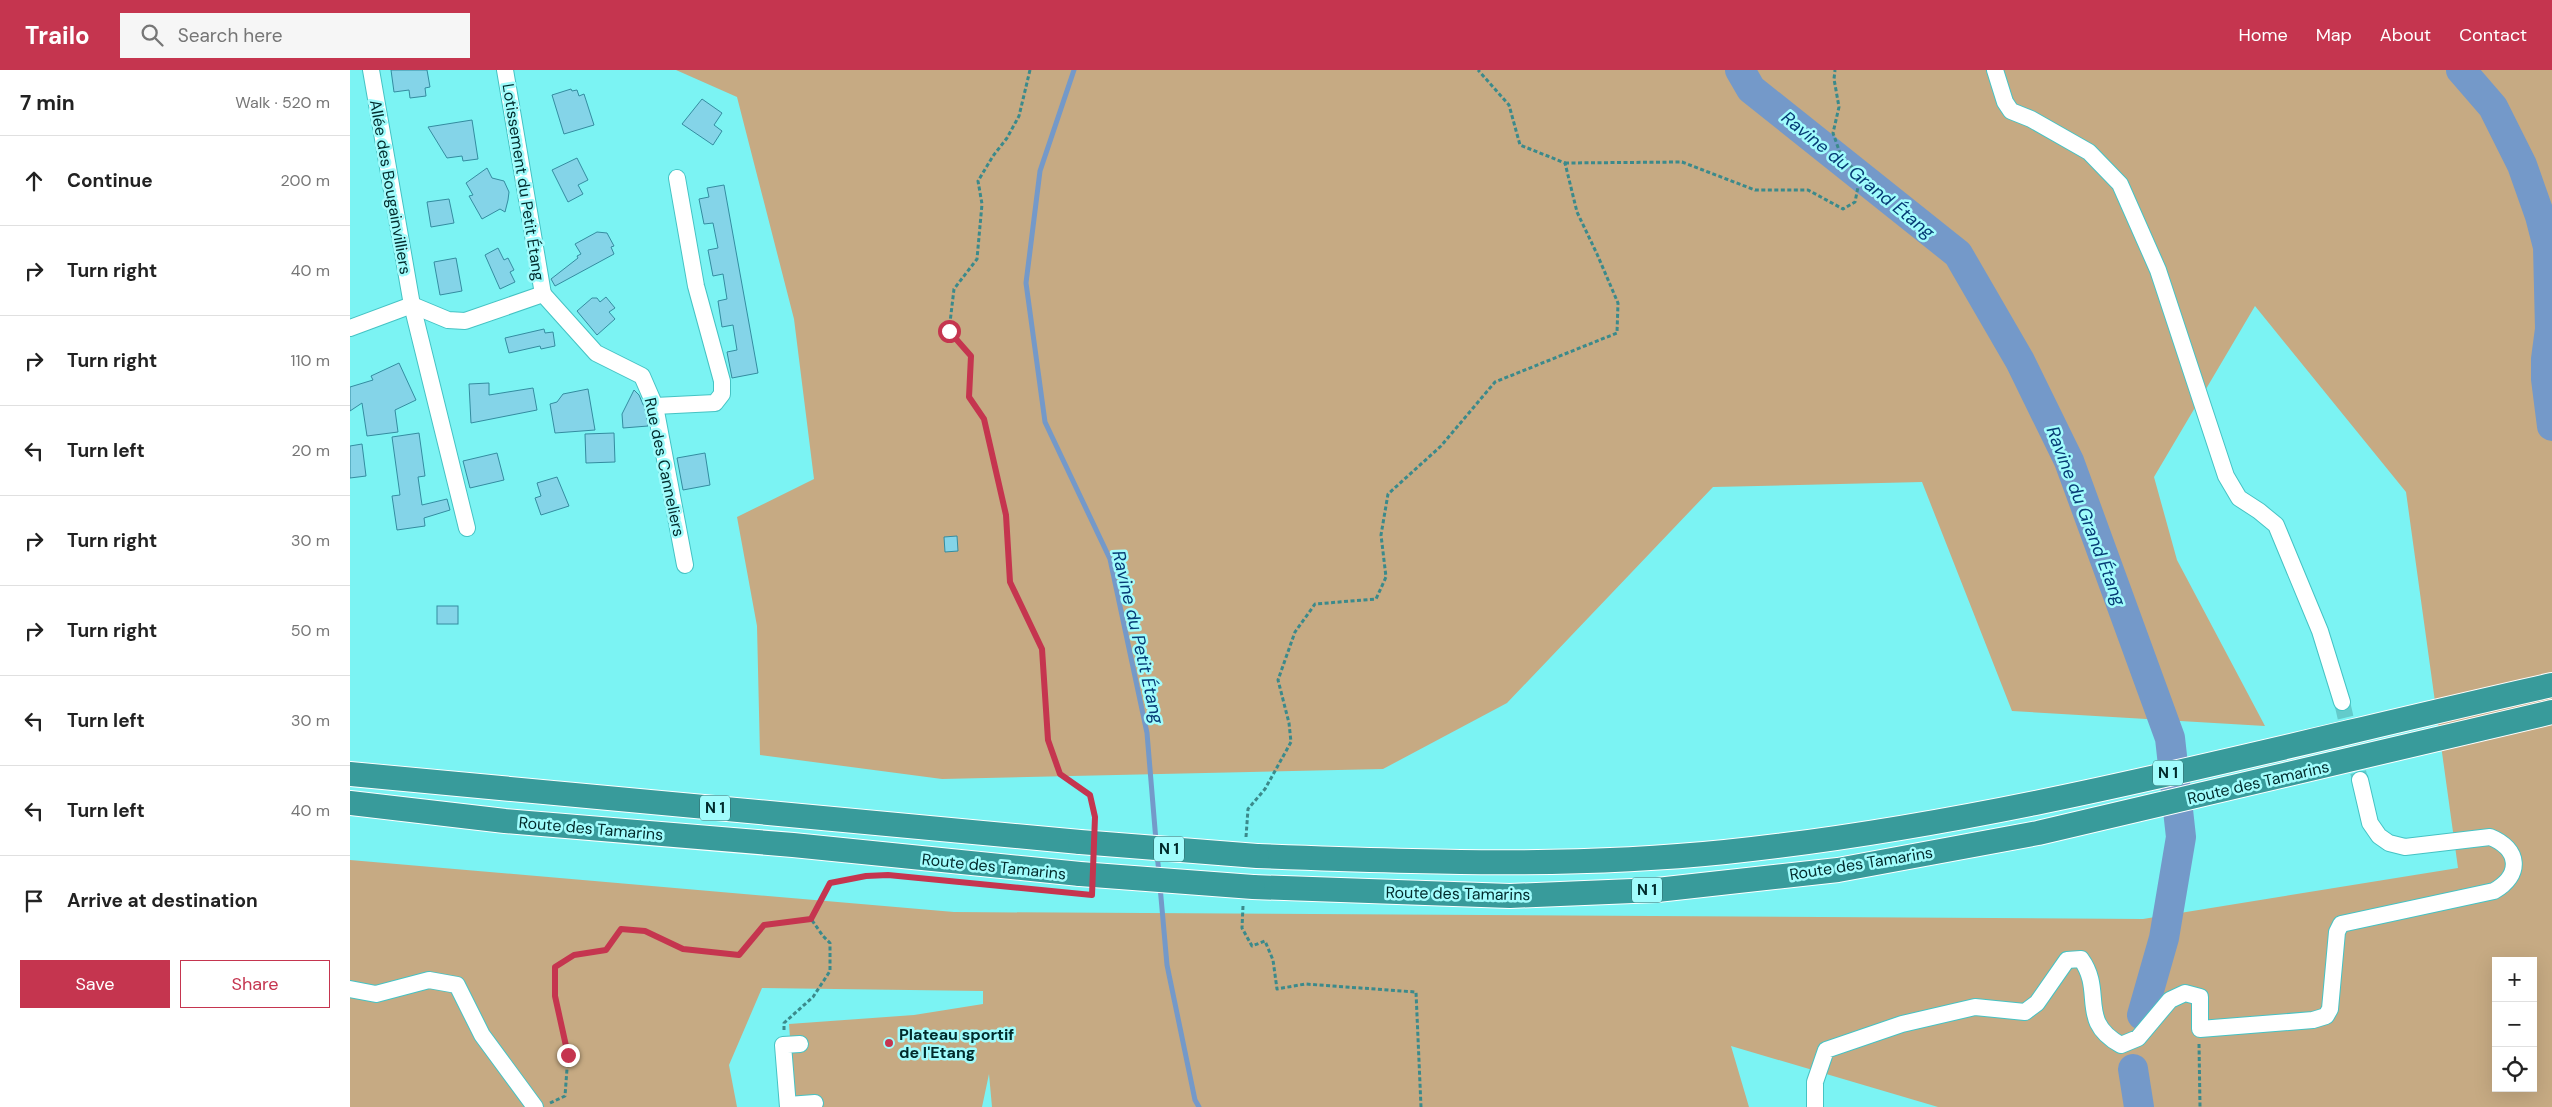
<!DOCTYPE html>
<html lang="en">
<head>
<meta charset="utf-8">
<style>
	body { margin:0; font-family:"DM Sans",sans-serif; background:#f6f6f6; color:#222 }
	.controls { position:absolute; right:15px; bottom:15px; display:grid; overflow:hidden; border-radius:0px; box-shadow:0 5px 20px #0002 }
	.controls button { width:45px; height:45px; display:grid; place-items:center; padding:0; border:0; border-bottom:1px solid #e0e0e0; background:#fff; color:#222; font:25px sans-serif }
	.stop { position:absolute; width:15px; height:15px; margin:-11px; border:4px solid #c5354f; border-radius:50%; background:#fff }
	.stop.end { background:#c5354f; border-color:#fff; box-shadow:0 1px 5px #0008 }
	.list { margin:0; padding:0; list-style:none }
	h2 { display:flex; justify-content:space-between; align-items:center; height:65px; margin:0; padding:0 20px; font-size:21px }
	h2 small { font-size:16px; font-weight:400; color:#767676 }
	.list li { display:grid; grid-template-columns:32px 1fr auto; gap:15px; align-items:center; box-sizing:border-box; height:90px; padding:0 20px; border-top:1px solid #e0e0e0 }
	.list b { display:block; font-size:19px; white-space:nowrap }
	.list em { font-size:16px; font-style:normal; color:#767676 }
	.actions { display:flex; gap:10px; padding:15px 20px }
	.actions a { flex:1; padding:11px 0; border:1px solid #c5354f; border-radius:0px; text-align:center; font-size:18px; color:#c5354f }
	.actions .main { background:#c5354f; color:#fff }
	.icon { flex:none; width:28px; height:28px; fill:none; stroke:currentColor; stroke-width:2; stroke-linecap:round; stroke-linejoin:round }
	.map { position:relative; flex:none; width:2202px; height:1037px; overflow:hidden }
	header { display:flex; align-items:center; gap:30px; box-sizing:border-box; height:70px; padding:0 25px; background:#c5354f; color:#fff }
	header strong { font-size:24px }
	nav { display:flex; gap:28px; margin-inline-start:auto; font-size:18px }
	.search { width:350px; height:45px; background:#f6f6f6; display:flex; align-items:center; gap:12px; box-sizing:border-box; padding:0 18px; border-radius:0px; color:#767676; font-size:19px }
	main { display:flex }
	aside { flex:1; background:#fff }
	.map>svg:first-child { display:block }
</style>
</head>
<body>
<header>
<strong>Trailo</strong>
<div class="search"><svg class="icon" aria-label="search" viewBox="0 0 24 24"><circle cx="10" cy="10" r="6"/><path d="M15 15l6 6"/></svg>Search here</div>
<nav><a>Home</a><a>Map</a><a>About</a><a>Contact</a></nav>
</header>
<main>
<aside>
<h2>7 min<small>Walk · 520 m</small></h2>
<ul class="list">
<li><svg class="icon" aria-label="ahead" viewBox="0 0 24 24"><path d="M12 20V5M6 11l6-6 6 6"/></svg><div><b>Continue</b></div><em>200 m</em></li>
<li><svg class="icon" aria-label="right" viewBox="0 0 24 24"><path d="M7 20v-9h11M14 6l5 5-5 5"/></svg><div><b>Turn right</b></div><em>40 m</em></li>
<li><svg class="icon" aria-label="right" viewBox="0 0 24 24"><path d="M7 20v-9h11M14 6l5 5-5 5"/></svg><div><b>Turn right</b></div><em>110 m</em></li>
<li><svg class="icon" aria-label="left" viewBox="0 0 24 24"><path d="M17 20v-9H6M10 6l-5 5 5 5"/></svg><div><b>Turn left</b></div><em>20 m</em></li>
<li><svg class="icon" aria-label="right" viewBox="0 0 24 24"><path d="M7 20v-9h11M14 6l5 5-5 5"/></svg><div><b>Turn right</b></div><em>30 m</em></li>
<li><svg class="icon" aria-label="right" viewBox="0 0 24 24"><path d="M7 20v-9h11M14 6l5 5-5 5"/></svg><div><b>Turn right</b></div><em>50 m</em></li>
<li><svg class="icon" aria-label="left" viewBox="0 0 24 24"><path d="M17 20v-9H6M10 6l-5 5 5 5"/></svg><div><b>Turn left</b></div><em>30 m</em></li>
<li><svg class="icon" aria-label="left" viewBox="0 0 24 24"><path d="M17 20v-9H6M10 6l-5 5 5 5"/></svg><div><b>Turn left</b></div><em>40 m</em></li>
<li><svg class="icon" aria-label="arrive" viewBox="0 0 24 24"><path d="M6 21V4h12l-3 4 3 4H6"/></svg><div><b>Arrive at destination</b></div></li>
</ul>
<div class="actions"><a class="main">Save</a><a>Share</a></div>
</aside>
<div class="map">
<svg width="2202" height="1037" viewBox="0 0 2202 1037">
	<rect width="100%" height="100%" fill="#7bf3f3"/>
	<path fill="#c6aa83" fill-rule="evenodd" d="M 326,0 L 2202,0 L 2202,1037 L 1588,1037 L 1381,976 L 1399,1037 L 642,1037 L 639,1004 L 632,1037 L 445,1037 L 439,954 L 564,945 L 633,934 L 633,921 L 412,918 L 379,995 L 387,1037 L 0,1037 L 0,790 L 604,842 L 1793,849 L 2108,798 L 2056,422 L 1905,236 L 1804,407 L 1827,490 L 1915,656 L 1662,641 L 1572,412 L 1363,417 L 1157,633 L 1033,699 L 592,709 L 410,685 L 407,556 L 387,447 L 464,409 L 444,249 L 387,27 ZM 2146,891 L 2183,891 L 2183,1018 L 2146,1018 Z"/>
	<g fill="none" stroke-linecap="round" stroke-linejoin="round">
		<g stroke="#7499c9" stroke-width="5">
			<path d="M 724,0 L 690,101 L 676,213 L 695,352 L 760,489 L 797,663 L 806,771"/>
			<path d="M 807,784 L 809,803"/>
			<path d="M 810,816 L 817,895 L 845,1030 L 849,1037"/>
		</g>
		<g stroke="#7499c9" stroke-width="30">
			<path d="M 1390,0 L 1401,19 L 1608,184 L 1670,291 L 1719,391 L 1820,668 L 1831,767 L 1814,868 L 1792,945"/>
			<path d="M 2111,0 L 2143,37 L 2172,95 L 2190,146 L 2198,177 L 2200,259 L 2196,289 L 2196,309 L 2202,356"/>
			<path d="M 1783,999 L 1789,1037"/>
		</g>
	</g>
	<g fill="#84d4e8" stroke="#348ca0">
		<path d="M 41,0 L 77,0 L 80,17 L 75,18 L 76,26 L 60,28 L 59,20 L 44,22 Z"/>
		<path d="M 221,19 L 222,21 L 227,20 L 229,26 L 234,24 L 244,55 L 214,64 L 202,25 Z"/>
		<path d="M 352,29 L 372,43 L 364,55 L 372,61 L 363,75 L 332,54 Z"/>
		<path d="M 122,50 L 128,89 L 113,91 L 112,86 L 97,88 L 78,57 Z"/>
		<path d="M 227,88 L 238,110 L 228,115 L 233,124 L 218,132 L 202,100 Z"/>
		<path d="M 137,98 L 142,108 L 154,111 L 159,122 L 158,130 L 155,142 L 150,139 L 132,149 L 119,126 L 123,125 L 116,113 Z"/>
		<path d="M 374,115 L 408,303 L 382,308 L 377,282 L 387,280 L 383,255 L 372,257 L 368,231 L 377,229 L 373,204 L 363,206 L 358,180 L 368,178 L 363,153 L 354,154 L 349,129 L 359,127 L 357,118 Z"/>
		<path d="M 99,129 L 104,153 L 81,157 L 77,132 Z"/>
		<path d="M 247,162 L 257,163 L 264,176 L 261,177 L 264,184 L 205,216 L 201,209 L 228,188 L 227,186 L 231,184 L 225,174 Z"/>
		<path d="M 148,178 L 154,190 L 158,188 L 164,200 L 160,202 L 165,212 L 150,219 L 135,185 Z"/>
		<path d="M 106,188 L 112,221 L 90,225 L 84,192 Z"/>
		<path d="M 256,227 L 265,238 L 259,242 L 265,249 L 247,265 L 227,241 L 242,228 L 247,228 L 250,232 Z"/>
		<path d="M 194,259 L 195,263 L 203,262 L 205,276 L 191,279 L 190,276 L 159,283 L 155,268 Z"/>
		<path d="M 49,293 L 66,330 L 45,340 L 48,362 L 17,366 L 12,333 L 0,341 L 0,317 L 23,310 L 21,306 Z"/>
		<path d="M 139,313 L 139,325 L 183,318 L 187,340 L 121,353 L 119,314 Z"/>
		<path d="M 238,319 L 245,360 L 205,363 L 200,334 L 207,332 L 213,324 Z"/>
		<path d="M 284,320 L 289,325 L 295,339 L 298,356 L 273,358 L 272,344 Z"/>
		<path d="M 69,363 L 75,406 L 68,407 L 72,435 L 97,429 L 100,440 L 74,448 L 75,456 L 47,460 L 42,426 L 50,425 L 42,367 Z"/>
		<path d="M 264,363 L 265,392 L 236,393 L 235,364 Z"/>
		<path d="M 12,374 L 16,406 L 0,408 L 0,376 Z"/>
		<path d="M 147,383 L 154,410 L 120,418 L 113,391 Z"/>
		<path d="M 355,383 L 360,415 L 333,420 L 327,388 Z"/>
		<path d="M 207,407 L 219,436 L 191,445 L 185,428 L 191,426 L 187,413 Z"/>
		<path d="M 607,466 L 608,481 L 595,482 L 594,467 Z"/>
		<rect x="87" y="536" width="21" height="18"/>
	</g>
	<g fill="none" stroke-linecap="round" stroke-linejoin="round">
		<path stroke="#63cbcb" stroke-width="16" stroke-dasharray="16 8" stroke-linecap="butt" d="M 1992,632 L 2010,710"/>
		<g stroke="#45c3c4" stroke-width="18">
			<g id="minor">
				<path d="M 21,0 L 62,235 L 117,458"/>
				<path d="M 155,0 L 193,224"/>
				<path d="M 1645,0 L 1655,32 L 1661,41 L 1681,49 L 1739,82 L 1770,114 L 1808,200 L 1876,406 L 1889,428 L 1909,441 L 1926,455 L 1970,561 L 1992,632"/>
				<path d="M 0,258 L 62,235 L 98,250 L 115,251 L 193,224 L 246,283 L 292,306 L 305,336 L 335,495"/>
				<path d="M 305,336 L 365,333 L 372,324 L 372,311 L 346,216 L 327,108"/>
				<path d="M 0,919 L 26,924 L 79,910 L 107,915 L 132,965 L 185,1037"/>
				<path d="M 438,1035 L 465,1033"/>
				<path d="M 438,1037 L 433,975 L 450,974"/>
				<path d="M 1465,1037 L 1465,1012 L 1476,980 L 1552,954 L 1625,937 L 1675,942 L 1687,933 L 1717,890 L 1731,889 C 1755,922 1727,951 1771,975 L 1788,968 L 1820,930 L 1835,923 L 1850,927 L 1850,959 L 1963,950 L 1976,946 L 1980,939 L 1987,862 L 1991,854 L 2144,821 C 2172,805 2170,779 2140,767 L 2055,777 L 2039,773 L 2029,766 L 2020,753 L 2010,710"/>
			</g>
		</g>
		<g stroke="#fff" stroke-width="26">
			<g id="highway">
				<path d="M 0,704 L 730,772"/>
				<path d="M 0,733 L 155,751 L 443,775 L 730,804"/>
				<path d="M 907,786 C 1063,792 1219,798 1375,782 C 1655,753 1928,676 2202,615"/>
				<path d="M 903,817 L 1160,826 L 1307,820 L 1488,800 L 1688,763 L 2202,642"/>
			</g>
		</g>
		<g stroke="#3b8a8b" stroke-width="3" stroke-dasharray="4 2.5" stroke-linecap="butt">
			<path d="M 680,0 L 669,46 L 657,68 L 643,86 L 628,111 L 632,134 L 627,189 L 604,219 L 599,261 L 621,286 L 619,327 L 634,349 L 656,445 L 660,512 L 692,579 L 698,669 L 710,704 L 740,725 L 745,754"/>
			<path d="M 1215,93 L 1332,92 L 1405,120 L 1458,120 L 1493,139 L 1505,132 L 1510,107 L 1490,83 L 1483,63 L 1489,37 L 1484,9 L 1485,0"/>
			<path d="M 896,767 L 898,739 L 915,719 L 941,672 L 939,653 L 928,610 L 945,562 L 965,534 L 1026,529 L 1036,507 L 1031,465 L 1038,424 L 1091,376 L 1145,312 L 1267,263 L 1268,233 L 1247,184 L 1227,142 L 1215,93 L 1170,75 L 1159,35 L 1128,0"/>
			<path d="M 893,836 L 892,858 L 902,876 L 915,871 L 923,890 L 927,919 L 955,914 L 1066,922 L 1071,1037"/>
			<path d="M 434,960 L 434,953 L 463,927 L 480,901 L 480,873 L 473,866 L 461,849 L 480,813 L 516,806 L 531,805"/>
			<path d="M 1849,974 L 1850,1037"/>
			<path d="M 200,1033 L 215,1026 L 218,985 L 205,926 L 205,897 L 224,885 L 256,880 L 271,859 L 295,861 L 333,879 L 389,885 L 414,855 L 461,849"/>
		</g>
		<use href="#minor" stroke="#fff" stroke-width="16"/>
		<use href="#highway" stroke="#389b9b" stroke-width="24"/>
		<g stroke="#fff" stroke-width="26" stroke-linecap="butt">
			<g id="highway-bridge">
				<path d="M 730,772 L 907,786"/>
				<path d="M 730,804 L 903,817"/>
			</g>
		</g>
		<use href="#highway-bridge" stroke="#389b9b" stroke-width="24"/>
	</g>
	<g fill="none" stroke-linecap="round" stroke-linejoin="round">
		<path stroke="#c5354f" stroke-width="6" d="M 218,985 L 205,926 L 205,897 L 224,885 L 256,880 L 271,859 L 295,861 L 333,879 L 389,885 L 414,855 L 461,849 L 480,813 L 516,806 L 538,805 L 742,825 L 745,747 L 740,725 L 710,704 L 698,670 L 692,579 L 660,512 L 656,445 L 634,349 L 619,327 L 621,286 L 599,261"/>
	</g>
	<circle fill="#c5354f" stroke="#a1fcfc" stroke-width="2" cx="539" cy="973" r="5"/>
	<g text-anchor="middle" stroke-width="5" stroke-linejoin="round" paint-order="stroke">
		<g fill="#a1fcfc" stroke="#31696a" stroke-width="1">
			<rect x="1803" y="690.5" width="30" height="25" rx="4"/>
			<rect x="350" y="725.5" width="30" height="25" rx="4"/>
			<rect x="804" y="766.5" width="30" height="25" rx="4"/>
			<rect x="1282" y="807.5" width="30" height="25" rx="4"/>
		</g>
		<g font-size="15" font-weight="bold" fill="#012a2b">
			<text x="1818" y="708">N 1</text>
			<text x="365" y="743">N 1</text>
			<text x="819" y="784">N 1</text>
			<text x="1297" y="825">N 1</text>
		</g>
		<g font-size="16" fill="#012a2b" stroke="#a1fcfc">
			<text transform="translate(174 112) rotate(81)" y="6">Lotissement du Petit Étang</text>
			<text transform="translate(41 117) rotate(80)" y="6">Allée des Bougainvilliers</text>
			<text transform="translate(315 397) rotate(78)" y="6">Rue des Canneliers</text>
			<text transform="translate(1908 712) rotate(-13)" y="6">Route des Tamarins</text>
			<text transform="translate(241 758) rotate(5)" y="6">Route des Tamarins</text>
			<text transform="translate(1511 793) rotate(-9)" y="6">Route des Tamarins</text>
			<text transform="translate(644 796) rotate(6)" y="6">Route des Tamarins</text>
			<text transform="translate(1108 823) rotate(1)" y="6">Route des Tamarins</text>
		</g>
		<g font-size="16" font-weight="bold" fill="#012a2b" stroke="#a1fcfc" text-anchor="start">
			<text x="549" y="970">Plateau sportif<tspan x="549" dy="18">de l'Etang</tspan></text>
		</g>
		<g font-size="18" font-style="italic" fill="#063b75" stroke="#a1fcfc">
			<text transform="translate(1508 105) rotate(39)" y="6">Ravine du Grand Étang</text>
			<text transform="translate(1736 446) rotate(69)" y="6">Ravine du Grand Étang</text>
			<text transform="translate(788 567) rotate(77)" y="6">Ravine du Petit Étang</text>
		</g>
	</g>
</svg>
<div class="controls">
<button>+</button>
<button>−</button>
<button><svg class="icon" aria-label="locate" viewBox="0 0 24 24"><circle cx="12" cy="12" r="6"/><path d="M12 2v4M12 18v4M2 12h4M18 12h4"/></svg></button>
</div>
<div class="stop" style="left:599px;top:261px"></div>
<div class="stop end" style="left:218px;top:985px"></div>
</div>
</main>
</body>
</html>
